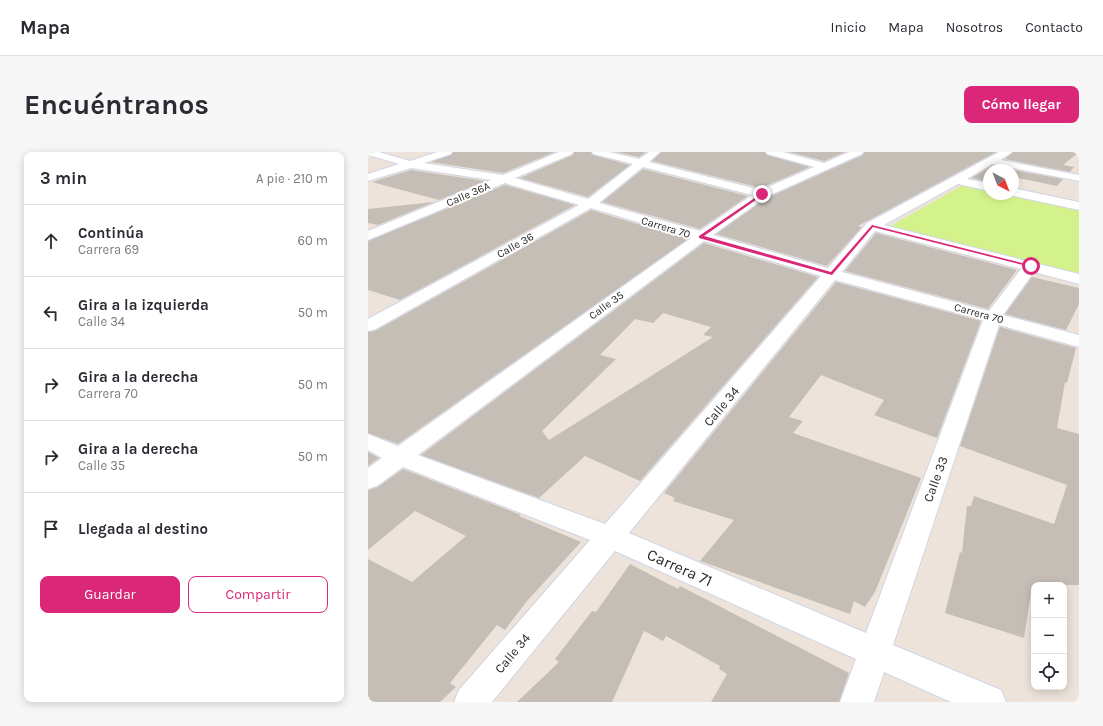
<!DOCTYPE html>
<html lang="es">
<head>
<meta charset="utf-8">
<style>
	body { margin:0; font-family:Karla,sans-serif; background:#f7f7f7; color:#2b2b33 }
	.controls { position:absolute; right:12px; bottom:12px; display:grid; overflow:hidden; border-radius:8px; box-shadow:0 2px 10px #0003 }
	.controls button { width:36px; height:36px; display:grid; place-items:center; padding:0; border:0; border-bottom:1px solid #e1e1e2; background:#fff; color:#2b2b33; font:20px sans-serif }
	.compass { position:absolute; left:615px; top:12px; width:36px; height:36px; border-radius:50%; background:#fff; box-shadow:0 2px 10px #0003; rotate:138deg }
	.stop { position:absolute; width:12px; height:12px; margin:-9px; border:3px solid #db2777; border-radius:50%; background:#fff }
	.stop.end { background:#db2777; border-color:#fff; box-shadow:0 1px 4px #0008 }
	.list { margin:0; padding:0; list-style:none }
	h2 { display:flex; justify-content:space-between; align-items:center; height:52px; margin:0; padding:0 16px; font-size:17px }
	h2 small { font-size:13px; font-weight:400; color:#7c7c81 }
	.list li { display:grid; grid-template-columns:26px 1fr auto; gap:12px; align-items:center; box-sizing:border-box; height:72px; padding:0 16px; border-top:1px solid #e1e1e2 }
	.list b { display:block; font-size:15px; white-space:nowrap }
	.list p { margin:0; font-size:13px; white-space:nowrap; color:#7c7c81 }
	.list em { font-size:13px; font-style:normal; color:#7c7c81 }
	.actions { display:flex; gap:8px; padding:12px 16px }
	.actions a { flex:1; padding:9px 0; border:1px solid #db2777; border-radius:8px; text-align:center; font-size:14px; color:#db2777 }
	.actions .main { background:#db2777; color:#fff }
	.icon { flex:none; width:22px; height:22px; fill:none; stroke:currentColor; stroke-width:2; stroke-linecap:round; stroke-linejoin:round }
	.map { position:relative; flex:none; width:711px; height:550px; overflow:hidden; border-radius:8px }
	header { display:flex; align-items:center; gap:24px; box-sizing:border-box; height:56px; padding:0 20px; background:#fff; border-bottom:1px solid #e1e1e2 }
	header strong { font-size:19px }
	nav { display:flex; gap:22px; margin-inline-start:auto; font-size:14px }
	.intro { display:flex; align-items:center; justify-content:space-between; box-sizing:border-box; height:96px; padding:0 24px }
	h1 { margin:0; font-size:28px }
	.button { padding:10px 18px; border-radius:8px; background:#db2777; color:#fff; font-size:14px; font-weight:700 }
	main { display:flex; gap:24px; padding:0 24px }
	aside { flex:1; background:#fff; border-radius:8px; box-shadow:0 2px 10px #0003 }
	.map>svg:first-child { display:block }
</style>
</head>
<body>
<header>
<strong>Mapa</strong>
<nav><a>Inicio</a><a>Mapa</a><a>Nosotros</a><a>Contacto</a></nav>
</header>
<div class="intro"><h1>Encuéntranos</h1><a class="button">Cómo llegar</a></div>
<main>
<aside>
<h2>3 min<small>A pie · 210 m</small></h2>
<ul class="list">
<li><svg class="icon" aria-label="ahead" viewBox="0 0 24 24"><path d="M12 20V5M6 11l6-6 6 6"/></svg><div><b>Continúa</b><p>Carrera 69</p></div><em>60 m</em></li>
<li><svg class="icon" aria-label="left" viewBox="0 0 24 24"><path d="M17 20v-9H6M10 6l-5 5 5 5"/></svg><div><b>Gira a la izquierda</b><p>Calle 34</p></div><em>50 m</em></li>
<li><svg class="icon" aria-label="right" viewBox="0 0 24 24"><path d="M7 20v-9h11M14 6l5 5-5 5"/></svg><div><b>Gira a la derecha</b><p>Carrera 70</p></div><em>50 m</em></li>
<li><svg class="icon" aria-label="right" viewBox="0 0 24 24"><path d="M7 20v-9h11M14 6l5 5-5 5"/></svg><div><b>Gira a la derecha</b><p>Calle 35</p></div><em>50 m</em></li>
<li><svg class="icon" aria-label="arrive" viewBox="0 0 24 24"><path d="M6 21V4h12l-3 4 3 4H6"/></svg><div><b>Llegada al destino</b></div></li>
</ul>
<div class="actions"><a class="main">Guardar</a><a>Compartir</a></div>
</aside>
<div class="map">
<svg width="711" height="550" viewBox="0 0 711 550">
	<rect width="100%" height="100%" fill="#ede3da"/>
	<path fill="#d3f28b" d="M 597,32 L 621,37 L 621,42 L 643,42 L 711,56 L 711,125 L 519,76 Z"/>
	<g fill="#c5beb6" fill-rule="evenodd">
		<path d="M 85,0 L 187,0 L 135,21 L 62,10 L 83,3 Z"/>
		<path d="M 206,0 L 223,0 L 225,3 L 262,13 L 220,45 L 152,26 L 205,3 Z"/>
		<path d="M 248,0 L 278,0 L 271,5 Z"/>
		<path d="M 293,0 L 397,0 L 399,3 L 442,15 L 393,36 L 284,9 Z"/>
		<path d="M 421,0 L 477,0 L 456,9 Z"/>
		<path d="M 496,0 L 628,0 L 490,74 L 494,75 L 459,114 L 348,82 L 399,46 L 495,3 Z"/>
		<path d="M 645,0 L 711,0 L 695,13 L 706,15 L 702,20 L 637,7 Z"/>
		<path d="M 624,14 L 695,27 L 689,34 L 645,25 L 645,18 L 621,18 L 621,27 L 618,29 L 603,26 Z"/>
		<path d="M 275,17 L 380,44 L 332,77 L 234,50 Z"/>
		<path d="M 43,18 L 117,29 L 71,48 L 4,30 Z"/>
		<path d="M 137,33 L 207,53 L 32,148 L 0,138 L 0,89 Z"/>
		<path d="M 66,50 L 10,73 L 0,71 L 0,57 Z"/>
		<path d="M 223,58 L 320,87 L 30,292 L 0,281 L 0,180 L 7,179 Z"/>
		<path d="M 508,81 L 649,118 L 620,157 L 477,119 Z"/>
		<path d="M 336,91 L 450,125 L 272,329 L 217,304 L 171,346 L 53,303 ZM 295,161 L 343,175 L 335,183 L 345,185 L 181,288 L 174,279 L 248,207 L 232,203 L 267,167 L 285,171 Z"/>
		<path d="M 664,125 L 711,136 L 711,152 L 698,178 L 637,162 Z"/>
		<path d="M 468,130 L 613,169 L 569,286 L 506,263 L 516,248 L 453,223 L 421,265 L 435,269 L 425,281 L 553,326 L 507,440 L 497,455 L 486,449 L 482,462 L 332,409 L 366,368 L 305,349 L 307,346 L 296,341 Z"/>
		<path d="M 632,175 L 708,196 L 699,231 L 697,230 L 689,276 L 711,282 L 711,433 L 666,433 L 666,441 L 663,440 L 656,486 L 577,461 L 592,400 L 594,401 L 599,354 L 603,354 L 606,344 L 686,372 L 699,333 L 592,294 Z"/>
		<path d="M 0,300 L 11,306 L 0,314 Z"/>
		<path d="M 35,317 L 153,363 L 151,364 L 213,390 L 159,449 L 137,478 L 129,473 L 82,531 L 88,535 L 72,550 L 0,550 L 0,407 L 44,430 L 98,384 L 47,359 L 0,398 L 0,338 L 10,335 Z"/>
		<path d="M 262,412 L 310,437 L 312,434 L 481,521 L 471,550 L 343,550 L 359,522 L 351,517 L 352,514 L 298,484 L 295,489 L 276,479 L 244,550 L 149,550 L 191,510 L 187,507 L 224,459 L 228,460 Z"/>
	</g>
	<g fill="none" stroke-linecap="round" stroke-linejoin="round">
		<g stroke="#cfd5e4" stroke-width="2">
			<g id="minor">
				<path d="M 0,0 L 11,0 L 42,9 L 69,0 L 84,0 L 83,2 L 56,11 L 135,23 L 191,0 L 205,0 L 204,2 L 147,26 L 220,47 L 265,12 L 225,2 L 224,0 L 241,0 L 271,7 L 281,0 L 292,0 L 281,10 L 393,38 L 446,15 L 399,2 L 398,0 L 415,0 L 456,11 L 481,0 L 495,0 L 494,2 L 398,45 L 345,83 L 460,116 L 499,71 L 631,0 L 644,0 L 633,8 L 711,23 L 711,29 L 624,12 L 599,27 L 621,31 L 621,39 L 590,32 L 516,73 L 711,122 L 711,132 L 666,120 L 635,163 L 711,183 L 711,195 L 631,173 L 525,493 L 633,538 L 638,550 L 583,550 L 516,520 L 506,550 L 472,550 L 488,507 L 247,399 L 124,550 L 86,550 L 91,538 L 222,388 L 35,315 L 9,334 L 0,337 L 0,316 L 14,306 L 0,298 L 0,282 L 30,294 L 323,86 L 223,56 L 6,178 L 0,179 L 0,167 L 211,53 L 137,31 L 0,88 L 0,79 L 123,28 L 43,16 L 0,29 L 0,22 L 31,12 L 0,3 ZM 275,15 L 384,43 L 332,79 L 231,51 ZM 507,79 L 653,117 L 621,159 L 474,120 ZM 336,89 L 453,124 L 237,372 L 50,303 ZM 467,128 L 615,168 L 498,481 L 261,381 Z"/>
				<path d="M 645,36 L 711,50 L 711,58 L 641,43 L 645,42 Z"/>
			</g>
		</g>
		<use href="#minor" fill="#fff" fill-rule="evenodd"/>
	</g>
	<path fill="#db2777" d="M 394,41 L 395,43 L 336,84 L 463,120 L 504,73 L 666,114 L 663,115 L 505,75 L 464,123 L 331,86 L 331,84 Z"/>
	<g text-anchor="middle" stroke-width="4" stroke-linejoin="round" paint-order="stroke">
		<g font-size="11" fill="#2a2a2a" stroke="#fff">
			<text transform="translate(100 42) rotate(-23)" y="4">Calle 36A</text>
			<text transform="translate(298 75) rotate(17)" y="4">Carrera 70</text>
			<text transform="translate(147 93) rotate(-29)" y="4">Calle 36</text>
			<text transform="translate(238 153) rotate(-36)" y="4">Calle 35</text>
			<text transform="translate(611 161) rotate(15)" y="4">Carrera 70</text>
		</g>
		<g font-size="13" fill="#2a2a2a" stroke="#fff">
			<text transform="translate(353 254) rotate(-50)" y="5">Calle 34</text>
			<text transform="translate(567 327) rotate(-70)" y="5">Calle 33</text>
			<text transform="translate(144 501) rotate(-50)" y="5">Calle 34</text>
		</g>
		<g font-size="16" fill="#2a2a2a" stroke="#fff">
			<text transform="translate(312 415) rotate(24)" y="6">Carrera 71</text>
		</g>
	</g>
</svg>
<div class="controls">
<button>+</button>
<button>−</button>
<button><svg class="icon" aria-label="locate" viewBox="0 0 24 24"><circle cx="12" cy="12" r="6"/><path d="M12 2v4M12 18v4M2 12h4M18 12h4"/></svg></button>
</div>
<svg class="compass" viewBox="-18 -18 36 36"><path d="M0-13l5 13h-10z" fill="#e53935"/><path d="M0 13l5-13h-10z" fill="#7c7c81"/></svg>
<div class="stop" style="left:663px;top:114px"></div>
<div class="stop end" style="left:394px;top:42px"></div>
</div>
</main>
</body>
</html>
